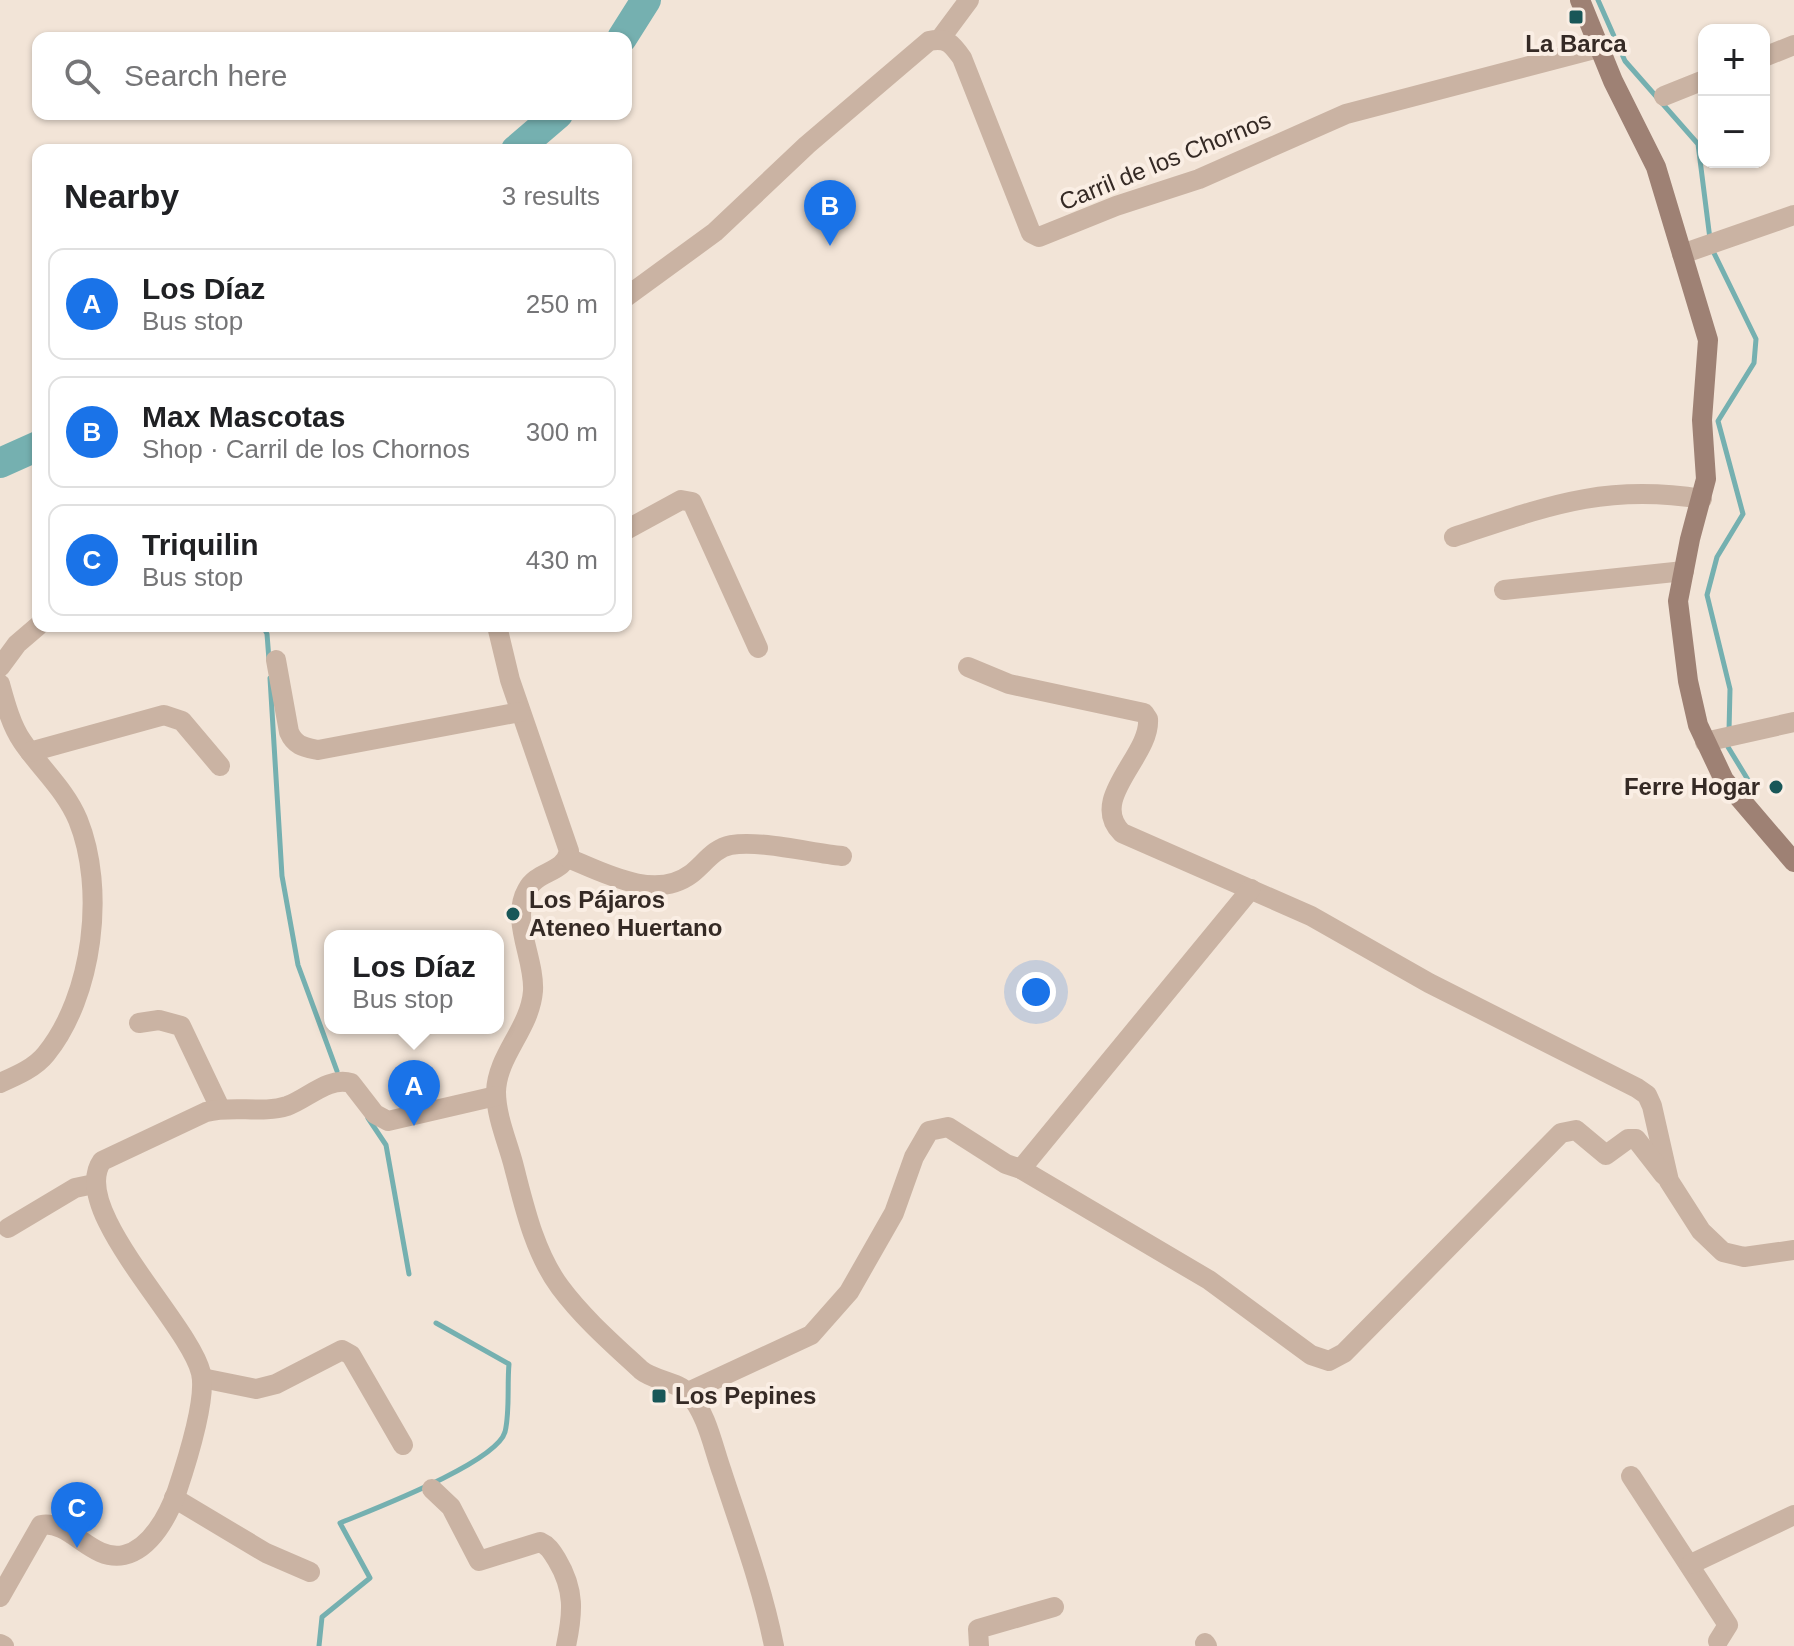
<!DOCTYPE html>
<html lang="en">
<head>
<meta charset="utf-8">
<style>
	body { margin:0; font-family:Arial,sans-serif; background:#f6f6f6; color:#202124 }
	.controls { position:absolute; right:24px; top:24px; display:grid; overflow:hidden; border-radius:16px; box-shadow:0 2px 6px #0004 }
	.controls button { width:72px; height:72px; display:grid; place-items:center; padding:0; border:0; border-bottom:2px solid #e0e0e0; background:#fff; color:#202124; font:40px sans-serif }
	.you { position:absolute; left:1036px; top:992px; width:28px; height:28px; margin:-20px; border:6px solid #fff; border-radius:50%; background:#1a73e8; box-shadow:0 0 0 12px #1a73e833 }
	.badge { display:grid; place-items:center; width:52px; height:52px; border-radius:50%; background:#1a73e8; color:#fff; font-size:26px; font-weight:700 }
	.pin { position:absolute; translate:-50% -66px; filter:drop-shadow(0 2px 4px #0008) }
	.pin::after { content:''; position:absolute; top:42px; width:28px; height:24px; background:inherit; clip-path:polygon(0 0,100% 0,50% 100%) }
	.popup { position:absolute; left:324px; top:930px; width:180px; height:104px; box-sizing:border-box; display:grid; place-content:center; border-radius:16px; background:#fff; filter:drop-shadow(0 2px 6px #0005); font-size:26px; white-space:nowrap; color:#757577 }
	.popup b { font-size:30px; color:#202124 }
	.popup::after { content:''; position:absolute; left:50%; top:100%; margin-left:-16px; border:16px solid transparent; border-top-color:#fff }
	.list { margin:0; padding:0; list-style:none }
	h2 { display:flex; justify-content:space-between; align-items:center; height:104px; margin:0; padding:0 32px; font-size:34px }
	h2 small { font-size:26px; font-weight:400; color:#757577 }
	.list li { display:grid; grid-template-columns:52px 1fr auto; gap:24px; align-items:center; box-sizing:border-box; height:112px; margin:0 16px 16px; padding:0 16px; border:2px solid #e0e0e0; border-radius:16px }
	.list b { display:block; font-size:30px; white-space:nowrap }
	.list p { margin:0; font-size:26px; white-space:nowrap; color:#757577 }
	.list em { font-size:26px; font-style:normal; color:#757577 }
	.icon { flex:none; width:44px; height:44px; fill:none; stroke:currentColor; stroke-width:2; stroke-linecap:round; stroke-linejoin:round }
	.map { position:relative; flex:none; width:1794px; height:1646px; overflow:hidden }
	.search { position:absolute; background:#fff; box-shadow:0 2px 6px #0004; left:32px; top:32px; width:600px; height:88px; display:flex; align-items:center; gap:20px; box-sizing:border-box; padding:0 28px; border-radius:16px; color:#757577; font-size:30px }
	.panel { position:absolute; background:#fff; box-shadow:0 2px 6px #0004; left:32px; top:144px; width:600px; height:488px; border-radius:16px }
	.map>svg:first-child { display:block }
</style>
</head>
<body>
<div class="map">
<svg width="1794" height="1646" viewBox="0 0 1794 1646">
	<rect width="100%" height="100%" fill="#f2e4d7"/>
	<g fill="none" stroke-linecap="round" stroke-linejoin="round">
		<g stroke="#75b0b0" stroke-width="5">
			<path d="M 1598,0 L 1625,61 L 1698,144 L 1710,239"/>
			<path d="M 1712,249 L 1756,339 L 1754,363 L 1718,421 L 1743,514 L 1717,557 L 1707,595 L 1730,689 L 1729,731"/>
			<path d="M 263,626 L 267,634 L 269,660"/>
			<path d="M 270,678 L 282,876 L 298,965 L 337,1071"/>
			<path d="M 1729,741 L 1728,747 L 1756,793"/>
			<path d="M 368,1118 L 386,1145 L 409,1274"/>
			<path d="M 319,1646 L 322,1617 L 370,1578 L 340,1523 C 371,1510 496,1463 505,1432 C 510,1412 507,1385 509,1364 L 436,1323"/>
		</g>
		<g stroke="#75b0b0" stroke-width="30">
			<path d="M 622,38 L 646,0"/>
			<path d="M 516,150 L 558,114"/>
			<path d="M 0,463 L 38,446"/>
		</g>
		<g stroke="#cab3a3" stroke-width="20">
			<path d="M 940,39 L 969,0"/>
			<path d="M 1764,57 L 1794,45"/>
			<path d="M 1664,96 L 1704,80"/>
			<path d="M 1682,254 L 1794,215"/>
			<path d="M 626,297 L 715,232 L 807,145 L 929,41 C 947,37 952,44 962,58 L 1031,233 L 1039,237 L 1116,206 L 1199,179 L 1346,114 L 1598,48"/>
			<path d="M 626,530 L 681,500 L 692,502 L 758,648"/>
			<path d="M 1454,537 C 1545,507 1604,483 1702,499"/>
			<path d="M 1504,590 L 1684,571"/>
			<path d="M 497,626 L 510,680 L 569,851 C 564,874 537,870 527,890 C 510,920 535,959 533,991 C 530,1029 497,1055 496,1092 C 496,1115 507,1141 513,1163 C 524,1205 534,1252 560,1287 C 583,1318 613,1344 641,1370 C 654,1381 678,1381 689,1394 C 707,1414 713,1447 722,1472 C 741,1530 762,1586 774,1646"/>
			<path d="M 276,660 L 289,732 C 295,746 304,747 318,750 L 520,712"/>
			<path d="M 0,667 L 17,644 L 38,626"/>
			<path d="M 968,667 L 1009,684 L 1144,713 L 1148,719 C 1151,756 1087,799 1122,833 L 1311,916 L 1429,983 L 1637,1088 L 1647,1095 L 1652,1106 L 1669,1181 L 1701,1231 L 1723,1252 L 1744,1257 L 1794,1250"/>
			<path d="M 0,684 C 5,702 11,725 22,741 C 40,768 65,789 78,820 C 106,889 93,996 46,1054 C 35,1068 16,1076 0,1083"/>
			<path d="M 1705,742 L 1794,722"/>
			<path d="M 30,752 L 164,715 L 182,721 L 220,766"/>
			<path d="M 568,858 C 604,873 655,901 691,874 C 704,864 714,848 731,845 C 761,840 811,853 842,856"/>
			<path d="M 139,1023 L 159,1020 L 181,1026 L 220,1108"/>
			<path d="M 1021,1169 L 1209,1280 L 1311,1355 L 1329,1361 L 1344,1353 L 1561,1133 L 1576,1130 L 1606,1155 L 1628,1139 L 1636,1139 L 1664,1175"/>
			<path d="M 8,1228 L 75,1188 L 94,1184"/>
			<path d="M 202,1378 L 256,1389 L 276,1384 L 342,1350 L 351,1355 L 403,1445"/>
			<path d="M 688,1392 L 811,1335 L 849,1292 L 894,1213 L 914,1157 L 929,1131 L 948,1127 L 1006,1164 L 1021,1169 L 1251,889"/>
			<path d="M 1631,1476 L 1728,1625 L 1718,1641"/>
			<path d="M 432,1489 L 451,1507 L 479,1561 L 540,1542 C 549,1546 552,1552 557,1560 C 575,1590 573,1613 566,1646"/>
			<path d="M 174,1498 L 266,1553 L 310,1572"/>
			<path d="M 1691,1564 L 1794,1515"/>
			<path d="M 0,1597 L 41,1525 C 71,1520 91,1562 124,1555 C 151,1549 169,1514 177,1491 C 186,1464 207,1400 201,1373 C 189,1323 68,1209 102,1161 L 206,1112 C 233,1105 262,1114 287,1106 C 307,1099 329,1076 351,1083 L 375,1114 L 388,1121 L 496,1096"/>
			<path d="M 1205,1643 L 1207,1646"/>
			<path d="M 0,1644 L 4,1646"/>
			<path d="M 979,1646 L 978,1629 L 1054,1607"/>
		</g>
		<path stroke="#9e8174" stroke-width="20" d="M 1580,0 L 1613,81 L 1656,167 L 1708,340 L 1702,420 L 1706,479 L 1690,539 L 1678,601 L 1688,681 L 1698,725 L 1724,780 L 1794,862"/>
	</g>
	<g fill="#195758" stroke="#faeee4" stroke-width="3">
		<rect x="1568" y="9" width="16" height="16" rx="4"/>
		<circle cx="1776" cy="787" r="8"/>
		<circle cx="513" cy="914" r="8"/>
		<rect x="651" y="1388" width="16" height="16" rx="4"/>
	</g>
	<g text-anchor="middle" stroke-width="8" stroke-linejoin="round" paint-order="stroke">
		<g font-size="24" font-weight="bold" fill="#352a25" stroke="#faeee4" text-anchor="start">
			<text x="1576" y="52" text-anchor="middle">La Barca</text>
			<text x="1760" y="795" text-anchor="end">Ferre Hogar</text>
			<text x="529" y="908">Los Pájaros<tspan x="529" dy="28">Ateneo Huertano</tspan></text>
			<text x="675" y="1404">Los Pepines</text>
		</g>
		<g font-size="24" fill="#352a25" stroke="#faeee4">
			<text transform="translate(1165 161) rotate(-22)" y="8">Carril de los Chornos</text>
		</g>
	</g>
</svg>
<div class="controls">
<button>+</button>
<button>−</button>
</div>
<div class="you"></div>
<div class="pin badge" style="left:414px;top:1126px">A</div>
<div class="popup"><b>Los Díaz</b>Bus stop</div>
<div class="pin badge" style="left:830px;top:246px">B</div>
<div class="pin badge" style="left:77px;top:1548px">C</div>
<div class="search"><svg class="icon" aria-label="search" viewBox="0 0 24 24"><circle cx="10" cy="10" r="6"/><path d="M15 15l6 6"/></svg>Search here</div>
<section class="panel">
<h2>Nearby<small>3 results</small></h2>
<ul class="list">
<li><span class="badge">A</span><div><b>Los Díaz</b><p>Bus stop</p></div><em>250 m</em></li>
<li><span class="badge">B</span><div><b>Max Mascotas</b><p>Shop · Carril de los Chornos</p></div><em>300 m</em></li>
<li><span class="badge">C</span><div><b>Triquilin</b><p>Bus stop</p></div><em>430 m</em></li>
</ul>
</section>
</div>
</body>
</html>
